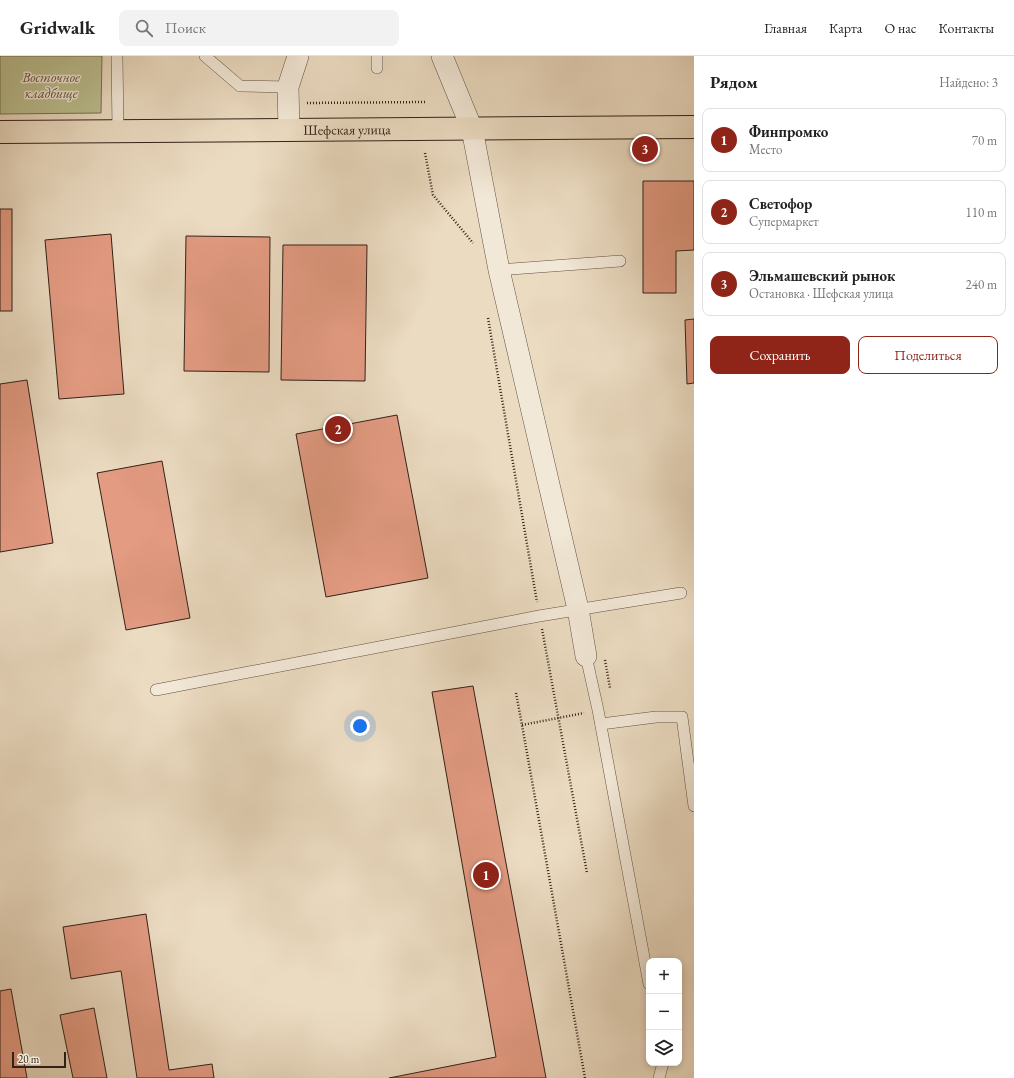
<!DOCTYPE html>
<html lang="ru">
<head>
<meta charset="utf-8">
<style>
	body { margin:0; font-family:"EB Garamond",serif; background:#f2f2f2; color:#222 }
	.controls { position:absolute; right:12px; bottom:12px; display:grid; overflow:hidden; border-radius:8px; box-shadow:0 2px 6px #0003 }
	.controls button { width:36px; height:36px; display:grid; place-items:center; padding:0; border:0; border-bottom:1px solid #e0e0e0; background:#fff; color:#222; font:20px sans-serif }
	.scale { position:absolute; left:12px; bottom:10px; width:54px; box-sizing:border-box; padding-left:4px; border:2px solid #322118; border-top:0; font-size:11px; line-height:14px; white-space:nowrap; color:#322118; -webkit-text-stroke:3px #f2e8d7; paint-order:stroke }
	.you { position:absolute; left:360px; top:670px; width:14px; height:14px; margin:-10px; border:3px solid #fff; border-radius:50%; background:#1a73e8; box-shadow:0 0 0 6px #1a73e833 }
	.badge { display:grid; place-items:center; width:26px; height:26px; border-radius:50%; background:#8f2418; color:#fff; font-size:13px; font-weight:700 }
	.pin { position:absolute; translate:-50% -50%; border:2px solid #fff; box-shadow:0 1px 4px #0006 }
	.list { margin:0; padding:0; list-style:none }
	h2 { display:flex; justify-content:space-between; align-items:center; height:52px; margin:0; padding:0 16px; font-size:17px }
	h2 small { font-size:13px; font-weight:400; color:#767676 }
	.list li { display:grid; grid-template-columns:26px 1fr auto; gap:12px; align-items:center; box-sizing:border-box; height:64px; margin:0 8px 8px; padding:0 8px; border:1px solid #e0e0e0; border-radius:8px }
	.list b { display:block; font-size:15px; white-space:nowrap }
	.list p { margin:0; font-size:13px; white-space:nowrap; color:#767676 }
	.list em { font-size:13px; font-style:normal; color:#767676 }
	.actions { display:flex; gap:8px; padding:12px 16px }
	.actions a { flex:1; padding:9px 0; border:1px solid #8f2418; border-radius:8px; text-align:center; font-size:14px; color:#8f2418 }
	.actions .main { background:#8f2418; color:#fff }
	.icon { flex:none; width:22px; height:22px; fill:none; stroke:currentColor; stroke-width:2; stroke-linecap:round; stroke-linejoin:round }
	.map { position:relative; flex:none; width:694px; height:1022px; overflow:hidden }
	header { display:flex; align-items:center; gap:24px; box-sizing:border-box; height:56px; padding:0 20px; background:#fff; border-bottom:1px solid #e0e0e0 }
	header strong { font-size:19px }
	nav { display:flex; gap:22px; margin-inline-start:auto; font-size:14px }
	.search { width:280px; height:36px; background:#f2f2f2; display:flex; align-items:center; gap:10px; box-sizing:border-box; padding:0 14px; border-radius:8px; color:#767676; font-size:15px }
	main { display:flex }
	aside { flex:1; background:#fff }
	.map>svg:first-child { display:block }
</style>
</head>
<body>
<header>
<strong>Gridwalk</strong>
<div class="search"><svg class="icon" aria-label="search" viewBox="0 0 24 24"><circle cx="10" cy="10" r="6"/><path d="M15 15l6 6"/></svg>Поиск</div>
<nav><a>Главная</a><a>Карта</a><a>О нас</a><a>Контакты</a></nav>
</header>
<main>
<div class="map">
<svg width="694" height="1022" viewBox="0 0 694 1022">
	<rect width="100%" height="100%" fill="#ebdbc1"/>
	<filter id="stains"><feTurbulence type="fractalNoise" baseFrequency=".005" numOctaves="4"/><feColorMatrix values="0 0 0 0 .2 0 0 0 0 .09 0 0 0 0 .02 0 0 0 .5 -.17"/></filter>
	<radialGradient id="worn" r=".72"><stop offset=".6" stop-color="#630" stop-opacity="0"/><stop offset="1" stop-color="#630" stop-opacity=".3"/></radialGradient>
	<path fill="#bbbf90" stroke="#767054" d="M 0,0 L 102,0 L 101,57 L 0,58 Z"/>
	<g fill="#e39b82" stroke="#322118">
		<path d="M 643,125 L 694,125 L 694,194 L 676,195 L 676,237 L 643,237 Z"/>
		<rect x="0" y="153" width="12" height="102"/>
		<path d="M 111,178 L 124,338 L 59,343 L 45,184 Z"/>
		<path d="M 186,180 L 270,181 L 269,316 L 184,315 Z"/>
		<path d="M 283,189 L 367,189 L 365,325 L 281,324 Z"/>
		<path d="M 694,263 L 694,327 L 687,328 L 685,264 Z"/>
		<path d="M 27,324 L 53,487 L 0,496 L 0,328 Z"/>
		<path d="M 397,359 L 428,522 L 326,541 L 296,378 Z"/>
		<path d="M 162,405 L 190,562 L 126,574 L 97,417 Z"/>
		<path d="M 473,630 L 546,1022 L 389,1022 L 496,1001 L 432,636 Z"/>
		<path d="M 146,858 L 169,1014 L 212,1008 L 214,1022 L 137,1022 L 121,915 L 71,923 L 63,871 Z"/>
		<path d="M 11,933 L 27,1022 L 0,1022 L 0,935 Z"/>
		<path d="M 94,952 L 107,1022 L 73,1022 L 60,959 Z"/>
	</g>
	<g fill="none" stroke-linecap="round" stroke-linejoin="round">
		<g stroke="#605042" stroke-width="12">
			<g id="service">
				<path d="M 117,0 L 118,75"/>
				<path d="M 205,0 L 240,30 L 288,31"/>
				<path d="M 377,0 L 377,12"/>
				<path d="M 499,214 L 620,205"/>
				<path d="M 586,600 L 598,654 L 649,928"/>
				<path d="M 156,634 L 539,560 L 681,537"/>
				<path d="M 601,668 L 656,661 L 682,661 L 694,750"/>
				<path d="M 659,1022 L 663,1007"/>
			</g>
		</g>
		<g stroke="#605042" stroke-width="22">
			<g id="minor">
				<path d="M 442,0 L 472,73 L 499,214 L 578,553 L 586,600"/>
				<path d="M 289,73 L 288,31 L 298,0"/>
			</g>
		</g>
		<g stroke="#322118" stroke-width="24">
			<g id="primary">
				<path id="s1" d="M 0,76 L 694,71"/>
			</g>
		</g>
		<g stroke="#322118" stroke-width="2.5" stroke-dasharray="1 2" stroke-linecap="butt">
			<path d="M 307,47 L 425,46"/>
			<path d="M 425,97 L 433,139 L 473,187"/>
			<path d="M 488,262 L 537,546"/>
			<path d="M 542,573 L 587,817"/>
			<path d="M 605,604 L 610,632"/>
			<path d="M 516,637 L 522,669 L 585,1022"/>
			<path d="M 522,669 L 584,657"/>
		</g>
		<use href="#service" stroke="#f2e8d7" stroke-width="11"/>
		<use href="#minor" stroke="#f2e8d7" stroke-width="21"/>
		<use href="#primary" stroke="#ebdbc1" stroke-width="22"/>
	</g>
	<g text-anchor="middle" stroke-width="3" stroke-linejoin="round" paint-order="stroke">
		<g font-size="14" font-style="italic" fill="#5b503c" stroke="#f2e8d7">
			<text x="51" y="26">Восточное<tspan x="51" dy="16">кладбище</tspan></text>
		</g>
		<g font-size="14" fill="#322118" stroke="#f2e8d7">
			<text dy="5" stroke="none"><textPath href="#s1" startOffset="347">Шефская улица</textPath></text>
		</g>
	</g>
	<rect width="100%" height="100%" filter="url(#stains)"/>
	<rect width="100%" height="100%" fill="url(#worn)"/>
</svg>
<div class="controls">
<button>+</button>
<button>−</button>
<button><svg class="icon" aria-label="layers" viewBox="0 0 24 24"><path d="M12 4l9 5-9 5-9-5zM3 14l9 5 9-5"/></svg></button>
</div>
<div class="scale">20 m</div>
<div class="you"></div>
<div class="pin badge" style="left:486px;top:819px">1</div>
<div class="pin badge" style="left:338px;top:373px">2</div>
<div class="pin badge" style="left:645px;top:93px">3</div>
</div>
<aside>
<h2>Рядом<small>Найдено: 3</small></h2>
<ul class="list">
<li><span class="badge">1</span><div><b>Финпромко</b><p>Место</p></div><em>70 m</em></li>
<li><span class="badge">2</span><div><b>Светофор</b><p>Супермаркет</p></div><em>110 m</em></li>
<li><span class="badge">3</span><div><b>Эльмашевский рынок</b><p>Остановка · Шефская улица</p></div><em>240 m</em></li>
</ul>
<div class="actions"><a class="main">Сохранить</a><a>Поделиться</a></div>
</aside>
</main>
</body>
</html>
